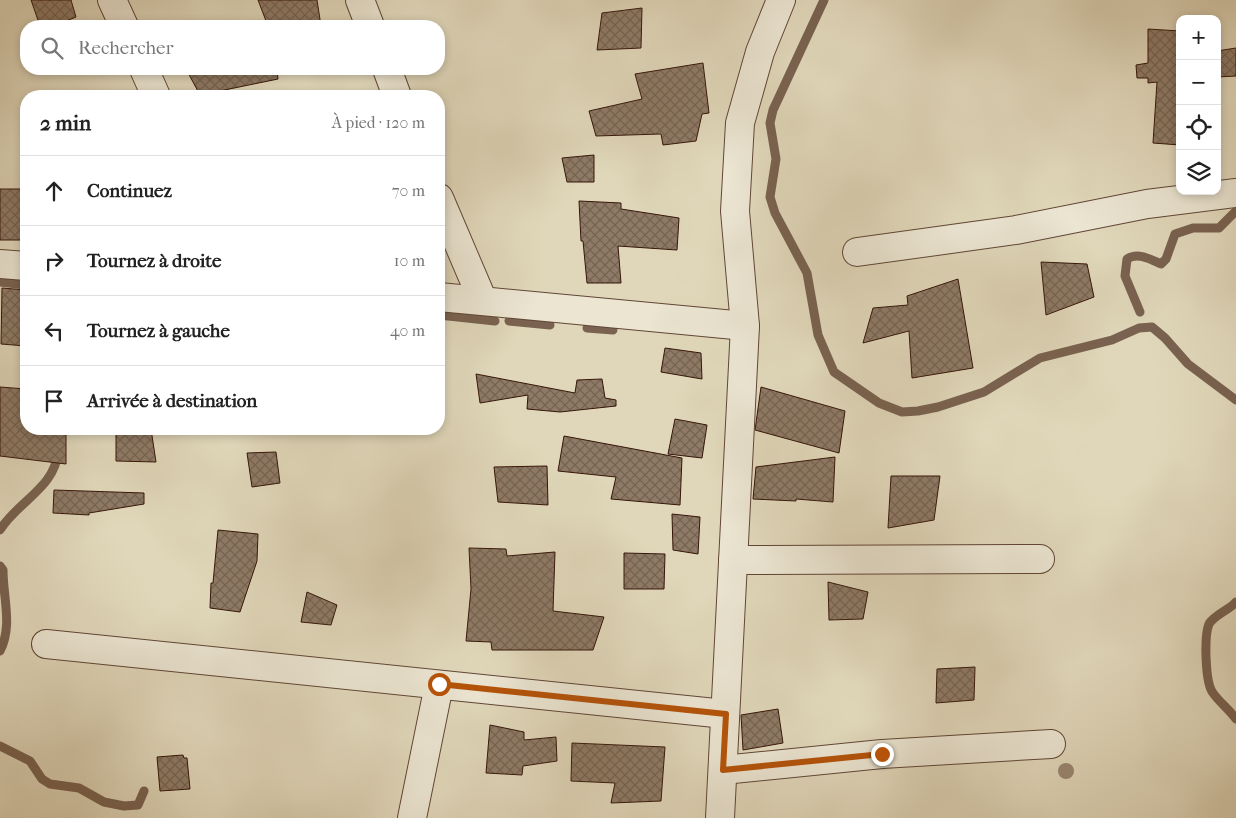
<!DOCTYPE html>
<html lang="fr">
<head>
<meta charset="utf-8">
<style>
	body { margin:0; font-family:"IM FELL French Canon",serif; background:#f6f6f6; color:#222 }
	.controls { position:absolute; right:15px; top:15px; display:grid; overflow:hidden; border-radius:10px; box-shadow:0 2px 8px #0003 }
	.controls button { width:45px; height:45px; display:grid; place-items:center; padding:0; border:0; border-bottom:1px solid #e0e0e0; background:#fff; color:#222; font:25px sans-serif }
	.stop { position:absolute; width:15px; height:15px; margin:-11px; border:4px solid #b45309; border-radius:50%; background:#fff }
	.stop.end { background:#b45309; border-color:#fff; box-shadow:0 1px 5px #0008 }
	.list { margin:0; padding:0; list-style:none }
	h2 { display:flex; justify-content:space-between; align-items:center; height:65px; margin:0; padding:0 20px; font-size:21px }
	h2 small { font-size:16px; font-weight:400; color:#767676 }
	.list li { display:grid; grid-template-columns:32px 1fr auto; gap:15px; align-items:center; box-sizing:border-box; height:70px; padding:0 20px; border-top:1px solid #e0e0e0 }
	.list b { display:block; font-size:19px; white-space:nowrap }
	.list em { font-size:16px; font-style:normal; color:#767676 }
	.icon { flex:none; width:28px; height:28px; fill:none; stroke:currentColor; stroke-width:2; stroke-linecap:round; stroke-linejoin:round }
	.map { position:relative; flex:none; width:1236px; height:818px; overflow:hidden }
	.search { position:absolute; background:#fff; box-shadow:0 2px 8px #0003; left:20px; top:20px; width:425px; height:55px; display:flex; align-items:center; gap:12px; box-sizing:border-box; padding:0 18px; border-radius:20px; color:#767676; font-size:19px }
	.panel { position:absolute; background:#fff; box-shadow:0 2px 8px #0003; left:20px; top:90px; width:425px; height:345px; border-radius:20px }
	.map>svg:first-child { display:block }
</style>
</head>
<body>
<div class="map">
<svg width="1236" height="818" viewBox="0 0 1236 818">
	<defs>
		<pattern id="building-cross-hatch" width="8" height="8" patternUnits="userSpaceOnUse" patternTransform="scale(1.25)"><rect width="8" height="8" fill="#8e7a66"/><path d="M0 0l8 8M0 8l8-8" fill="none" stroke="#756352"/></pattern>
	</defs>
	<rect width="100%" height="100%" fill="#e0d7ba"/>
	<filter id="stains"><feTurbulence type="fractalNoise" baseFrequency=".004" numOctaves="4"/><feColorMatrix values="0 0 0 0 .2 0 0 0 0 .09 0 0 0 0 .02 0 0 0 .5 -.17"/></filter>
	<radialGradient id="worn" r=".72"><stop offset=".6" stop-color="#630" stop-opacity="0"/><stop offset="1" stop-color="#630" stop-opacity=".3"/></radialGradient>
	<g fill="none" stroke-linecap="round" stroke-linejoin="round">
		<g stroke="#796250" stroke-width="9">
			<path d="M 824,0 L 773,110 L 770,123 L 776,159 L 770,197 L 775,213 L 807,273 L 818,335 L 834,372 L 879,403 L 902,412 L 918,411 L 938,407 L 984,392 L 1040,358 L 1112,340 L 1139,328 L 1152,327 L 1165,338 L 1188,364 L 1236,400"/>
			<path d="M 0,282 L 26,285"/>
			<path d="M 1140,312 L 1125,276 L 1127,259 C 1138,252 1150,259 1161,264 L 1166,259 L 1175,234 L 1193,228 L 1219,228 L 1236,211"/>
			<path d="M 439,315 L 495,321"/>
			<path d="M 509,321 L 550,325"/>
			<path d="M 587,328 L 613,330"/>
			<path d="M 0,530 C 17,502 56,487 58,451"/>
			<path d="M 0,566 L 3,570 C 3,598 13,626 0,651"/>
			<path d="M 1236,602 C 1229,610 1214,615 1209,624 C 1204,636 1205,683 1213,693 C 1220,703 1229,709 1236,719"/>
			<path d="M 0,746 L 30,761 L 42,779 L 50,784 L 79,788 L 104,802 L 124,806 L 138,805 L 144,791"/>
		</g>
	</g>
	<g fill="url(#building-cross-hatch)" stroke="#36160a">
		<path d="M 31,0 L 71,0 L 76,17 L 54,26 L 40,26 Z"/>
		<path d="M 258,0 L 317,0 L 321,26 L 268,26 Z"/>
		<path d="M 642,8 L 641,48 L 597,50 L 602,13 Z"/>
		<path d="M 1148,29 L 1180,31 L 1180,145 L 1153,143 L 1157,82 L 1148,83 L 1148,78 L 1137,78 L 1136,65 L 1148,63 Z"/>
		<path d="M 1236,48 L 1236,76 L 1217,77 L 1217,51 Z"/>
		<path d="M 703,63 L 709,113 L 702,114 L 696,141 L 663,145 L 661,134 L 596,136 L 589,111 L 642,99 L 635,74 Z"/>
		<path d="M 186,69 L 277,69 L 278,79 L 200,95 Z"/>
		<path d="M 594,155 L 594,182 L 567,182 L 562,158 Z"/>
		<rect x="0" y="189" width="26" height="51"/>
		<path d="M 579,201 L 621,203 L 621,209 L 679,218 L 677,250 L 618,246 L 621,283 L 587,283 L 583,241 L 581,241 Z"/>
		<path d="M 1041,262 L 1087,264 L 1094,297 L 1046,315 Z"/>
		<path d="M 958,279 L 973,368 L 912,378 L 909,331 L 863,343 L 873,308 L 908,305 L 907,296 Z"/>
		<path d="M 2,288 L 26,290 L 26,346 L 1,344 Z"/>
		<path d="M 665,348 L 701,353 L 702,379 L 661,372 Z"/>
		<path d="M 476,374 L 575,393 L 577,380 L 602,379 L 605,398 L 616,400 L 616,406 L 560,412 L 527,409 L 528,395 L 480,403 Z"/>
		<path d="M 0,387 L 26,389 L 26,429 L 66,429 L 66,464 L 0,456 Z"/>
		<path d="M 761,387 L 845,411 L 839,453 L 755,430 Z"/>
		<path d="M 675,419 L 707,425 L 702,458 L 668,454 Z"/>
		<path d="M 116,429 L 151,429 L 156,462 L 116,461 Z"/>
		<path d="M 564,436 L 682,458 L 680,505 L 611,499 L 616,477 L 558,471 Z"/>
		<path d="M 276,452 L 280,483 L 252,487 L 247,453 Z"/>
		<path d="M 835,457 L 833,502 L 796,499 L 796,501 L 753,499 L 756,467 Z"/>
		<path d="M 547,466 L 548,505 L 498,502 L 494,467 Z"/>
		<path d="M 891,476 L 940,476 L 934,520 L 888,528 Z"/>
		<path d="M 54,490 L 144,493 L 144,504 L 89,513 L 89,515 L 53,513 Z"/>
		<path d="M 672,514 L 700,517 L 698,554 L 673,550 Z"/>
		<path d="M 218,530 L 258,534 L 257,561 L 240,612 L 210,608 L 211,583 L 213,583 Z"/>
		<path d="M 469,548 L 506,549 L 507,556 L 555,552 L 553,611 L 604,617 L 593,650 L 492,650 L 491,642 L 466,641 L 471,589 Z"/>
		<path d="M 624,553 L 665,554 L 664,589 L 624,589 Z"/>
		<path d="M 828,582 L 868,592 L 863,619 L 829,620 Z"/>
		<path d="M 307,592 L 337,605 L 331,625 L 301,622 Z"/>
		<path d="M 975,667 L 974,700 L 936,703 L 937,669 Z"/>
		<path d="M 778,709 L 783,743 L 743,750 L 741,715 Z"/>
		<path d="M 490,725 L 524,732 L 524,740 L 556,737 L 557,761 L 523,766 L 522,775 L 486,773 Z"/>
		<path d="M 572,743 L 665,747 L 661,801 L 611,803 L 615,783 L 571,781 Z"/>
		<path d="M 183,755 L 184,758 L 187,758 L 190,789 L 160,791 L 157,757 Z"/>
	</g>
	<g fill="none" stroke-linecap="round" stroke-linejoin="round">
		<g stroke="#604636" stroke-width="30">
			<g id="minor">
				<path d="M 112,0 L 124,26"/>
				<path d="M 360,0 L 370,26"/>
				<path d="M 144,69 L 156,96"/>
				<path d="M 387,69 L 397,96"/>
				<path d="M 439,198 L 483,301"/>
				<path d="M 857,252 L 1016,230 L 1147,204 L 1236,193"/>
				<path d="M 0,264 L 26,266"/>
				<path d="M 439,297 L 745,326"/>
				<path d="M 733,560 L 1040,559"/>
				<path d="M 46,644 L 725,714"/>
				<path d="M 723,770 L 882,754 L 1051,744"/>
				<path d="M 412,818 L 439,685"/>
				<path d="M 720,818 L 745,326 L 735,211 L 740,123 L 760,52 L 781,0"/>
			</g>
		</g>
		<use href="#minor" stroke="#ebe5d2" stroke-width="28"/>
	</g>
	<circle fill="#9a8771" cx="1066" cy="771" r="8"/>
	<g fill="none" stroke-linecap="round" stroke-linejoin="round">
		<path stroke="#b45309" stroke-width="6" d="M 439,684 L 726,714 L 723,770 L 882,754"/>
	</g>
	<rect width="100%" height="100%" filter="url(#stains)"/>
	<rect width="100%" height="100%" fill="url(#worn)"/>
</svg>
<div class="controls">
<button>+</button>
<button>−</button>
<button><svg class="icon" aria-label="locate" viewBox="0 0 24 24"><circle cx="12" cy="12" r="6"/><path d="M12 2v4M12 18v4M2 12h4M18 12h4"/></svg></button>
<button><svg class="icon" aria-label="layers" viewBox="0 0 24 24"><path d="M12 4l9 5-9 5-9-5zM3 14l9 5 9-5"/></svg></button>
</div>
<div class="stop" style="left:439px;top:684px"></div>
<div class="stop end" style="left:882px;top:754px"></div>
<div class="search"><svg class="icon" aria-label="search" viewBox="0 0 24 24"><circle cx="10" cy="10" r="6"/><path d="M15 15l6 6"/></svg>Rechercher</div>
<section class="panel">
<h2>2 min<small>À pied · 120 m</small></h2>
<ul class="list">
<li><svg class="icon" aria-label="ahead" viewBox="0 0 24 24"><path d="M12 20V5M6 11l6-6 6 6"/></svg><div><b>Continuez</b></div><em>70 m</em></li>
<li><svg class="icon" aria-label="right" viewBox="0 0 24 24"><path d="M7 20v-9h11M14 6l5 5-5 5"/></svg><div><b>Tournez à droite</b></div><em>10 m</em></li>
<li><svg class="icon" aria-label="left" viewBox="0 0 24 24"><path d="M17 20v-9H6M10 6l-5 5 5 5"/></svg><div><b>Tournez à gauche</b></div><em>40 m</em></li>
<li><svg class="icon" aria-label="arrive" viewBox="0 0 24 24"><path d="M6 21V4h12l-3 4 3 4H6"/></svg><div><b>Arrivée à destination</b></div></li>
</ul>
</section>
</div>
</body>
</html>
